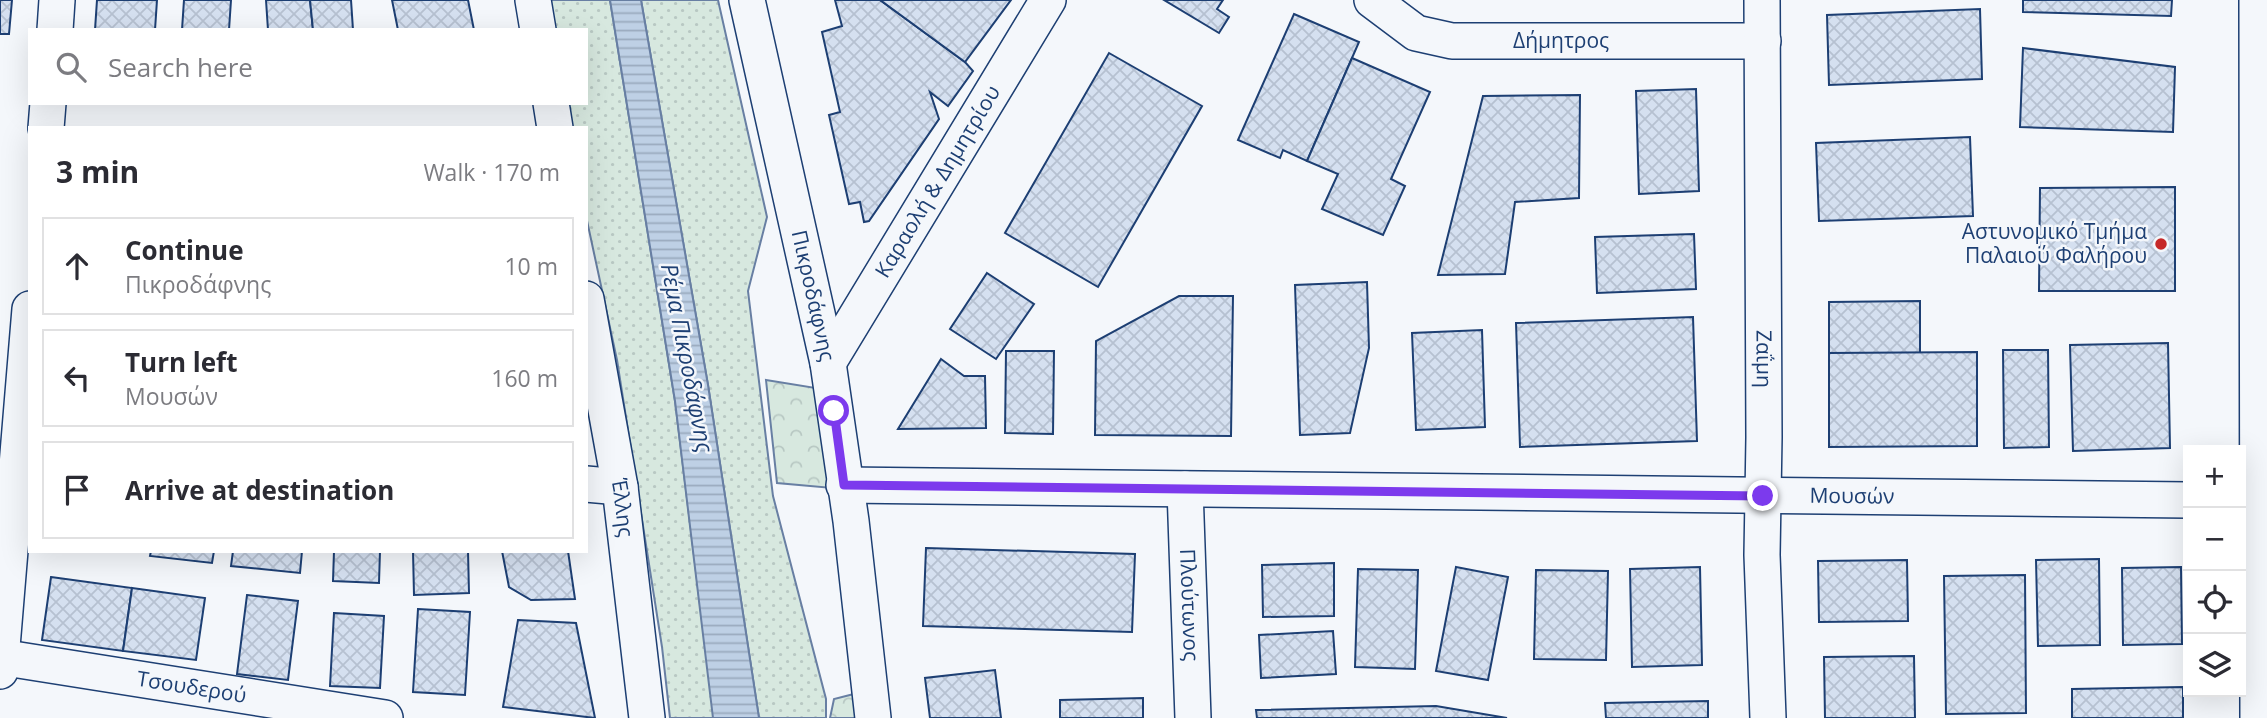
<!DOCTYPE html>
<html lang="en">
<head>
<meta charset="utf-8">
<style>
	body { margin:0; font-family:"Open Sans",sans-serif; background:#f2f2f3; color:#2b2b33 }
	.controls { position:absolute; right:21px; bottom:21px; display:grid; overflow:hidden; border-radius:0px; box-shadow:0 7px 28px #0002 }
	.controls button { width:63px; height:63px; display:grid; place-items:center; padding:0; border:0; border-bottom:2px solid #e1e1e2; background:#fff; color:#2b2b33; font:35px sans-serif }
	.stop { position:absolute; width:21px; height:21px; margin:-16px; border:5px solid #7c3aed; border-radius:50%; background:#fff }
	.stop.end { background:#7c3aed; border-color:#fff; box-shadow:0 2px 7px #0008 }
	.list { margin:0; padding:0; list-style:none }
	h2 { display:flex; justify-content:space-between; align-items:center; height:91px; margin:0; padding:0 28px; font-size:30px }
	h2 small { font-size:23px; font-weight:400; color:#7c7c81 }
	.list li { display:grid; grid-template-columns:46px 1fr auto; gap:21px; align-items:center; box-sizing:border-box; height:98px; margin:0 14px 14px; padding:0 14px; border:2px solid #e1e1e2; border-radius:0px }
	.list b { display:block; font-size:26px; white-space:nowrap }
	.list p { margin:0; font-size:23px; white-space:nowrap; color:#7c7c81 }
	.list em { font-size:23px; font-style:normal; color:#7c7c81 }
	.icon { flex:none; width:38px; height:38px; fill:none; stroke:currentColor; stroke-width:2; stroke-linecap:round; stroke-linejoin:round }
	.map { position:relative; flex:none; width:2267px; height:718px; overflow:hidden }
	.search { position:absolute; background:#fff; box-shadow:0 7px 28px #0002; left:28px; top:28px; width:560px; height:77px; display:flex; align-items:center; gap:18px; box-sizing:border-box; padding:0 24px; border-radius:0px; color:#7c7c81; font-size:26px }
	.panel { position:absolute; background:#fff; box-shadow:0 7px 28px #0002; left:28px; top:126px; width:560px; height:427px; border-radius:0px }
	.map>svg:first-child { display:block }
</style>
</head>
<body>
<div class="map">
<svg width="2267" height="718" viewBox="0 0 2267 718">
	<defs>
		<pattern id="forest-crowns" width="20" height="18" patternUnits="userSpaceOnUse" patternTransform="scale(1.75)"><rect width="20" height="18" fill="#d7e8df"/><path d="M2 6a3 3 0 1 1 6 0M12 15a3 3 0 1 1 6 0" fill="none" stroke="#b8c8c3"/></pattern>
		<pattern id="park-dots" width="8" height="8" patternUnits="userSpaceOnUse" patternTransform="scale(1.75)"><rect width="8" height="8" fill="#d7e8df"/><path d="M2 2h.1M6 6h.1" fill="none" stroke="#b8c8c3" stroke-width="1.8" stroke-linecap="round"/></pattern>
		<pattern id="water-rules" width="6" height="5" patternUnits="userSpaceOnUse" patternTransform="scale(1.75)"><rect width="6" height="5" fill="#bed0e5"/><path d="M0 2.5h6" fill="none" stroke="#9aaabe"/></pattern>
		<pattern id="building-cross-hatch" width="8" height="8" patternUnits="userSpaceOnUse" patternTransform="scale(1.75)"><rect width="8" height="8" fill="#d5e0f0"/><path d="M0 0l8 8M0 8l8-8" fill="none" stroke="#b6c1d1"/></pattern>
	</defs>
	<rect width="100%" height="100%" fill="#f4f7fb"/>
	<g fill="url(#forest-crowns)" stroke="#687fa3" stroke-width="2">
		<path d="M 766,380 L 822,389 L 832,488 L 777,483 Z"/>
		<path d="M 854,694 L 867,718 L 830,718 L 834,699 Z"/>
	</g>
	<g fill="url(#park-dots)" stroke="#687fa3" stroke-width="2">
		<path d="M 542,0 L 610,0 L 675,401 L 714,718 L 670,718 L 662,647 L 617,360 L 586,216 L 586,128 L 568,128 L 562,103 L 586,103 L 586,30 L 547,30 Z"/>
		<path d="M 641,0 L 718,0 L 767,217 L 748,291 L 773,496 L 826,699 L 826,718 L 759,718 L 708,385 Z"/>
	</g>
	<path fill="url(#water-rules)" stroke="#687fa3" stroke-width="2" d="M 610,0 L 641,0 L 708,385 L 759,718 L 713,718 L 675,401 Z"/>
	<g fill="url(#building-cross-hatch)" stroke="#1d3f73" stroke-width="2">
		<path d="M 0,0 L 12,0 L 9,34 L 0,34 Z"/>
		<path d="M 97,0 L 157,0 L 155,30 L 95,30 Z"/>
		<path d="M 184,0 L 231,0 L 229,30 L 182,30 Z"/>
		<path d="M 266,0 L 310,0 L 313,30 L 268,30 Z"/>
		<path d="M 310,0 L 351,0 L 353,30 L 313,30 Z"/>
		<path d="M 392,0 L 468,0 L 474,30 L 398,30 Z"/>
		<path d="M 835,0 L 880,0 L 965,62 L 973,71 L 948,106 L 930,92 L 939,119 L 869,221 L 864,222 L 860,202 L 849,204 L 829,115 L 840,112 L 822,32 L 842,26 Z"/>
		<path d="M 880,0 L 1011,0 L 965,62 Z"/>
		<path d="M 1164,0 L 1223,0 L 1217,9 L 1229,17 L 1219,33 Z"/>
		<path d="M 2023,0 L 2172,0 L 2171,16 L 2023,12 Z"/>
		<path d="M 1980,9 L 1982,79 L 1829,85 L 1827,15 Z"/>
		<path d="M 1294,14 L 1359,42 L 1307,161 L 1283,150 L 1280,158 L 1238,140 Z"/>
		<path d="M 2023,48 L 2175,67 L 2173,132 L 2020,127 Z"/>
		<path d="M 1109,53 L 1202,106 L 1098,287 L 1005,233 Z"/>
		<path d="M 1352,58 L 1430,92 L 1391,179 L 1405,186 L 1383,235 L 1322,209 L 1338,174 L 1307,161 Z"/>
		<path d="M 1696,89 L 1699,191 L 1639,194 L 1636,91 Z"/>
		<path d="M 1580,95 L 1579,198 L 1515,202 L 1505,274 L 1438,275 L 1483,96 Z"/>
		<path d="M 1970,137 L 1973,216 L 1819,221 L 1816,143 Z"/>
		<path d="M 2175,187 L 2175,291 L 2039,291 L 2040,188 Z"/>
		<path d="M 1694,234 L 1696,289 L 1597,293 L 1595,237 Z"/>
		<path d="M 987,273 L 1034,304 L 996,359 L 950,329 Z"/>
		<path d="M 1367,282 L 1369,348 L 1350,433 L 1300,435 L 1295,285 Z"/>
		<path d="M 1179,296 L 1233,296 L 1231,436 L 1095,435 L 1096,341 Z"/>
		<path d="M 1920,301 L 1920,353 L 1829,353 L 1829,302 Z"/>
		<path d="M 1693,317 L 1697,441 L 1520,447 L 1516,323 Z"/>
		<path d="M 1482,330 L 1485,427 L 1416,430 L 1412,333 Z"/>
		<path d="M 2168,343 L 2170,448 L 2073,451 L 2070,345 Z"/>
		<path d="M 2003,350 L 2048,350 L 2049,447 L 2004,448 Z"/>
		<path d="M 1006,351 L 1054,351 L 1053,434 L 1005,433 Z"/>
		<path d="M 1977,352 L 1977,446 L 1829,447 L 1829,353 Z"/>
		<path d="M 941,359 L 964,376 L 985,376 L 986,428 L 898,429 Z"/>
		<path d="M 926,548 L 1135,554 L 1132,632 L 923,626 Z"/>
		<path d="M 151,551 L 214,551 L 212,563 L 150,556 Z"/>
		<path d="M 233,551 L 302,551 L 300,573 L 231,566 Z"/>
		<path d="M 334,551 L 380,551 L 379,583 L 333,581 Z"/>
		<path d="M 413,551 L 468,551 L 469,593 L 414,595 Z"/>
		<path d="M 502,551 L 568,551 L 575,599 L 531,600 L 509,587 Z"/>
		<path d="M 2099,559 L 2100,645 L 2038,646 L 2036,560 Z"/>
		<path d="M 1907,560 L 1908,621 L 1819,622 L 1818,561 Z"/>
		<path d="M 1334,563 L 1334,616 L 1263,617 L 1262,565 Z"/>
		<path d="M 1456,567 L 1508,577 L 1488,680 L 1436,671 Z"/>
		<path d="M 1700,567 L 1702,665 L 1632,667 L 1630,569 Z"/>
		<path d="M 2181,567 L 2182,644 L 2123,645 L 2122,568 Z"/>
		<path d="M 1358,569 L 1418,570 L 1415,669 L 1355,667 Z"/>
		<path d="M 1536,570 L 1608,571 L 1606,660 L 1534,659 Z"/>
		<path d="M 2025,575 L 2026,713 L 1946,714 L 1944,576 Z"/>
		<path d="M 51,577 L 132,588 L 123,651 L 42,640 Z"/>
		<path d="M 132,588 L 205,598 L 196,660 L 123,651 Z"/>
		<path d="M 247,595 L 298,601 L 288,680 L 237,674 Z"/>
		<path d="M 418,609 L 470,612 L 465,695 L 413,692 Z"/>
		<path d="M 334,613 L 384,616 L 380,688 L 330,686 Z"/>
		<path d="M 518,620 L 576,623 L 595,718 L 503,707 Z"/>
		<path d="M 1333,631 L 1336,674 L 1261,678 L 1259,635 Z"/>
		<path d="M 1914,656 L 1915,718 L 1825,718 L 1824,657 Z"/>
		<path d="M 995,670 L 1001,718 L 930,718 L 925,678 Z"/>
		<path d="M 2183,687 L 2183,718 L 2072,718 L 2072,689 Z"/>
		<path d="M 1143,698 L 1143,718 L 1060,718 L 1060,700 Z"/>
		<path d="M 1708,701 L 1708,718 L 1606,718 L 1605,703 Z"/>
		<path d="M 1436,706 L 1507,718 L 1257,718 L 1256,710 Z"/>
	</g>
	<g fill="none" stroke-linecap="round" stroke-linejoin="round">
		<g stroke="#1d3f73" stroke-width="38">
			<g id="street">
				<path d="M 533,0 L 538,30"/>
				<path id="s1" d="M 747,0 L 828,363 L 851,521 L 873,718"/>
				<path id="s2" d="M 1372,0 L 1416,33 L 1452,41 L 1763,41"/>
				<path id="s3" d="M 1762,0 L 1764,437 L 1762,555 L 1768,718"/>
				<path d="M 2257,0 L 2258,718"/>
				<path d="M 55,30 L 57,0"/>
				<path d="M 551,103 L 555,128"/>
				<path d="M 46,128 L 48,103"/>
				<path id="s4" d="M 586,299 L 620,487 L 647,718"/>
				<path id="s5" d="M 828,363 L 1048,0"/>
				<path d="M 586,484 L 620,487"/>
				<path id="s6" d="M 844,485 L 2188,500"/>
				<path id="s7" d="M 1185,489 L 1193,718"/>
				<path id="s8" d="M 0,657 L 385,718"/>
				<path d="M 0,671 L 30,309"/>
			</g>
		</g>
		<use href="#street" stroke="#f4f7fb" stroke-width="35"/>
	</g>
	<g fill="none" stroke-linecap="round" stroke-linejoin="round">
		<path stroke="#7c3aed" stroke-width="9" d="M 834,411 L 844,485 L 1763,496"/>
	</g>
	<circle fill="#c62828" stroke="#f4f7fb" stroke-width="2.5" cx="2161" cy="244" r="7"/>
	<g text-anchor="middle" stroke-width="5" stroke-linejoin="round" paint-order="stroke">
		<g font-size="21" fill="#1d3f73" stroke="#f4f7fb">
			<text dy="7" stroke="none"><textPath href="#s2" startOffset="201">Δήμητρος</textPath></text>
			<text dy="7" stroke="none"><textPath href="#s5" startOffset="212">Καραολή &amp; Δημητρίου</textPath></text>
			<text dy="7" stroke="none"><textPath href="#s1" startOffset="303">Πικροδάφνης</textPath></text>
			<text dy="7" stroke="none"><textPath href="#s3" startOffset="359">Ζαΐμη</textPath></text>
			<text dy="7" stroke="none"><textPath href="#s6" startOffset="1008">Μουσών</textPath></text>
			<text dy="7" stroke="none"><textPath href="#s4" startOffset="212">Έλλης</textPath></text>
			<text dy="7" stroke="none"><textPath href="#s7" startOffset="116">Πλούτωνος</textPath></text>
			<text dy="7" stroke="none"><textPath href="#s8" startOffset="194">Τσουδερού</textPath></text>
		</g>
		<g font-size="21" fill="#1d3f73" stroke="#f4f7fb" text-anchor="end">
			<text x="2147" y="239">Αστυνομικό Τμήμα<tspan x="2147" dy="24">Παλαιού Φαλήρου</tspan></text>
		</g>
		<g font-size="23" font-style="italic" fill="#1d3f73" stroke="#f4f7fb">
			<text transform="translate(687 358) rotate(79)" y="8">Ρέμα Πικροδάφνης</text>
		</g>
	</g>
</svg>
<div class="controls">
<button>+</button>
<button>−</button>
<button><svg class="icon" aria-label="locate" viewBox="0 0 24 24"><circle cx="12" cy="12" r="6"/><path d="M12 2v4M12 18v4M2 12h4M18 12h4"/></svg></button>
<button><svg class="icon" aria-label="layers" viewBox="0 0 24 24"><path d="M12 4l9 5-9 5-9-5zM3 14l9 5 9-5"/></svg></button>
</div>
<div class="stop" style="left:834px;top:411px"></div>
<div class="stop end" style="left:1763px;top:496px"></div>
<div class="search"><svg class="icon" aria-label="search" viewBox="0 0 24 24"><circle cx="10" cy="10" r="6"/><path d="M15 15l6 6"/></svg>Search here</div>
<section class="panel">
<h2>3 min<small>Walk · 170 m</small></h2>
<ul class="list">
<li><svg class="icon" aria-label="ahead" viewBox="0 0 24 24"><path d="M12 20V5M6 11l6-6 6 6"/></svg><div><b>Continue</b><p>Πικροδάφνης</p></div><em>10 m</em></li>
<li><svg class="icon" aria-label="left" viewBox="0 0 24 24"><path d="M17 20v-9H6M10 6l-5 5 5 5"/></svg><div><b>Turn left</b><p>Μουσών</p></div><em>160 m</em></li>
<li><svg class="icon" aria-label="arrive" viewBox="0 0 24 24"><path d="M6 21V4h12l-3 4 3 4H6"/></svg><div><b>Arrive at destination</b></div></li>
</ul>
</section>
</div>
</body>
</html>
